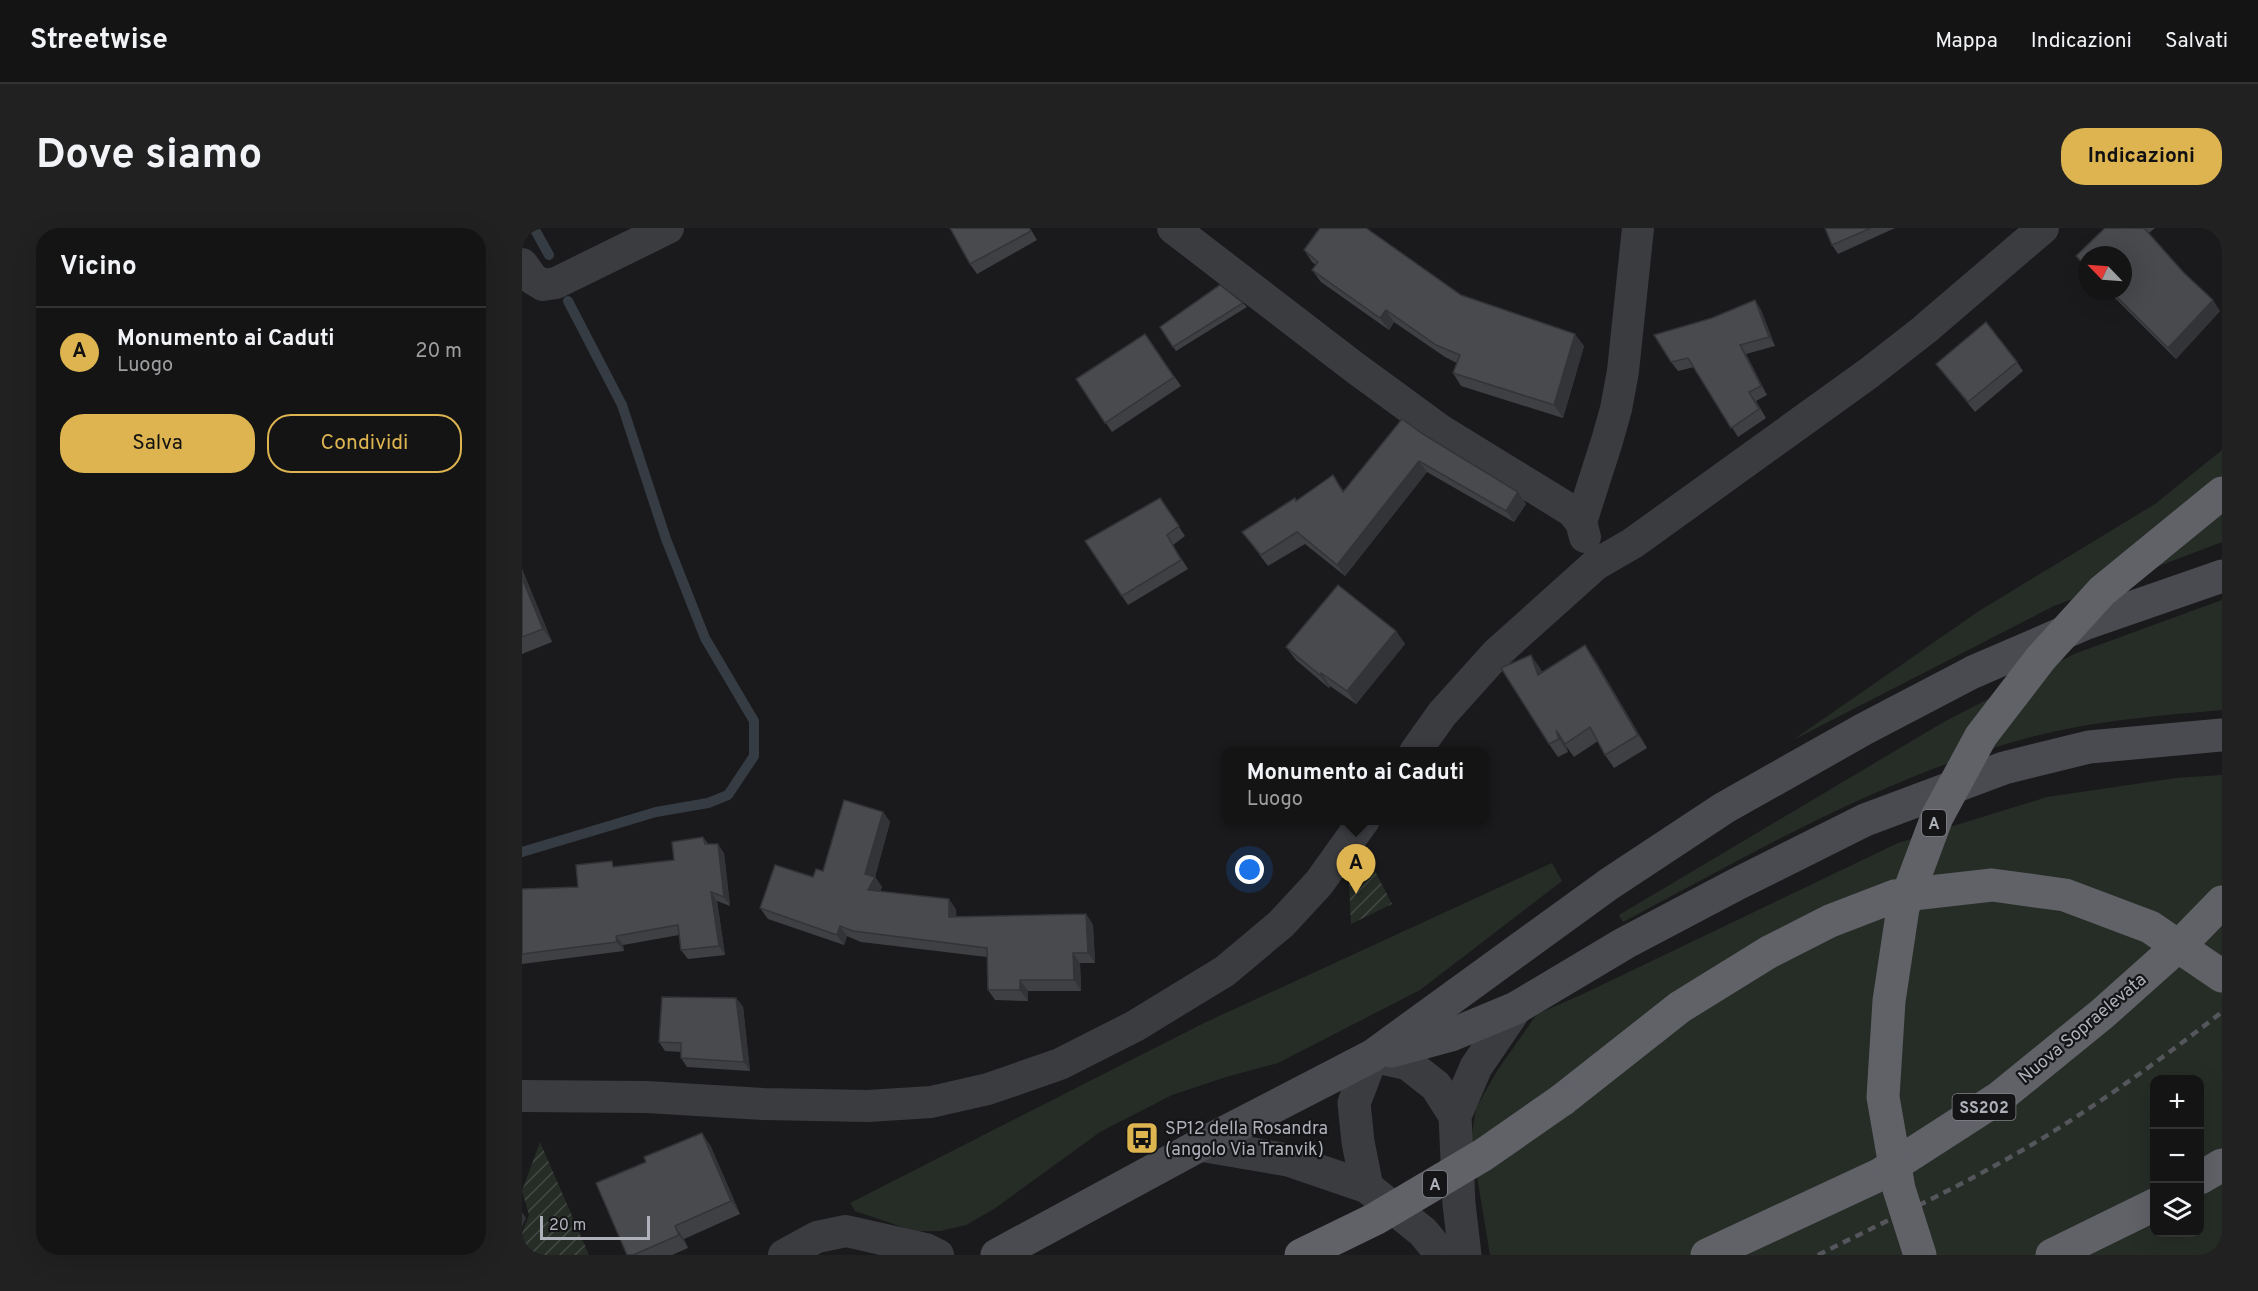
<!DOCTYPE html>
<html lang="it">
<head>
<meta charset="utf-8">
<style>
	body { margin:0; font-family:Overpass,sans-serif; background:#212122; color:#f1f3f6 }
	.controls { position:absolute; right:18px; bottom:18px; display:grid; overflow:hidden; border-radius:12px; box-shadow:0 6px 24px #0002 }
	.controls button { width:54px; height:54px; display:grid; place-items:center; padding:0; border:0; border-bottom:2px solid #333334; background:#141415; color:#f1f3f6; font:30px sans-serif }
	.compass { position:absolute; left:1556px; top:18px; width:54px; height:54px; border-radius:50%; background:#141415; box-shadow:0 6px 24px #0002; rotate:295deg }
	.scale { position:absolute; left:18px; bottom:15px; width:110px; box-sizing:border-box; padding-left:6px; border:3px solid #aeb1ba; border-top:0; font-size:16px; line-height:21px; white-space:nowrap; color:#aeb1ba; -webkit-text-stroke:4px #151517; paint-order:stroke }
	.you { position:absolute; left:728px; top:642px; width:21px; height:21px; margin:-15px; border:4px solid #fff; border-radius:50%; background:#1a73e8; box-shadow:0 0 0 9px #1a73e833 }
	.badge { display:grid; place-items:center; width:39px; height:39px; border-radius:50%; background:#ddb450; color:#111; font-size:20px; font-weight:700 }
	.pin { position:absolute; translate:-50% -50px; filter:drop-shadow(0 2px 3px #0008) }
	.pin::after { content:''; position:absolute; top:32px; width:21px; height:18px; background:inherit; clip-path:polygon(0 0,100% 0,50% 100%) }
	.popup { position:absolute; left:700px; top:519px; width:267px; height:78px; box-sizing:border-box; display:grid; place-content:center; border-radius:12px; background:#141415; filter:drop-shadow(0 2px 4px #0005); font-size:20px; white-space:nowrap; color:#9d9ea0 }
	.popup b { font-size:22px; color:#f1f3f6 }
	.popup::after { content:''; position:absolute; left:50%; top:100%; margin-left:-12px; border:12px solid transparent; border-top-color:#141415 }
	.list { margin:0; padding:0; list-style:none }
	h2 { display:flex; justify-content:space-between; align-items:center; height:78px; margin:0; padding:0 24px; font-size:26px }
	h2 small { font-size:20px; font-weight:400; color:#9d9ea0 }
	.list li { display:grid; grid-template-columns:39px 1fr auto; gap:18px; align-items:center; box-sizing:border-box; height:90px; padding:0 24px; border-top:2px solid #333334 }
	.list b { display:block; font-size:22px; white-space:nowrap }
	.list p { margin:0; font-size:20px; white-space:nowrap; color:#9d9ea0 }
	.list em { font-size:20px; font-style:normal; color:#9d9ea0 }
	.actions { display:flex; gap:12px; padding:18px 24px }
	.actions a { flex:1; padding:14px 0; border:2px solid #ddb450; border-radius:24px; text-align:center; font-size:21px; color:#ddb450 }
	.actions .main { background:#ddb450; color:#111 }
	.icon { flex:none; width:33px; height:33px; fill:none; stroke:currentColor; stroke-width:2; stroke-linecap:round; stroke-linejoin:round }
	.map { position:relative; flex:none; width:1700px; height:1027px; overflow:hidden; border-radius:24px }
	header { display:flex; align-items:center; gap:36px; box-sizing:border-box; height:84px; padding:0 30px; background:#141415; border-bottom:2px solid #333334 }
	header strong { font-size:28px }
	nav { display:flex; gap:33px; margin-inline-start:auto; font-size:21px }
	.intro { display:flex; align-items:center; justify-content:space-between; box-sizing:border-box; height:144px; padding:0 36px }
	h1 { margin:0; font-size:42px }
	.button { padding:15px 27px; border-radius:24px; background:#ddb450; color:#111; font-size:21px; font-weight:700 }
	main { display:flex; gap:36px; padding:0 36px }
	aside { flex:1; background:#141415; border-radius:24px; box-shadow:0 6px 24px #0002 }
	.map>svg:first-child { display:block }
</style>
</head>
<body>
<header>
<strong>Streetwise</strong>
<nav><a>Mappa</a><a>Indicazioni</a><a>Salvati</a></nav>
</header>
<div class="intro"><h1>Dove siamo</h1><a class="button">Indicazioni</a></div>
<main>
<aside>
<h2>Vicino<small></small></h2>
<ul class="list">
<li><span class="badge">A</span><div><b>Monumento ai Caduti</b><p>Luogo</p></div><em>20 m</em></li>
</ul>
<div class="actions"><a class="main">Salva</a><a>Condividi</a></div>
</aside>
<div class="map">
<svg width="1700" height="1027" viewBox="0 0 1700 1027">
	<defs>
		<pattern id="garden-furrows" width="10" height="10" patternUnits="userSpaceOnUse" patternTransform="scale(1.5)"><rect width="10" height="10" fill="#262d27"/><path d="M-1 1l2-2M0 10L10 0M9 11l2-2" fill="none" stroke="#434944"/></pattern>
	</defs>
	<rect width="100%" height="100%" fill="#1a1a1c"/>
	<g fill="#262d27" fill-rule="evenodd">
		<path d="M 1700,222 L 1700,314 L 1532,378 L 1271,512 L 1457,383 L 1633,276 Z"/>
		<path d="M 1700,372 L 1700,482 C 1633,488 1567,493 1502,511 C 1359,550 1231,625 1101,694 L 1097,687 L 1420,495 L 1552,426 Z"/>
		<path d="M 1700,547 L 1700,1027 L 968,1027 L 949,913 L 954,880 L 975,843 L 1015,786 L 1061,766 L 1376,615 L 1525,569 L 1654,550 ZM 1632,852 L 1678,852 L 1678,1004 L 1632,1004 Z"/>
		<path d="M 1030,635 L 1040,653 L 898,762 L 756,835 L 704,849 L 650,867 L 578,904 L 472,981 L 444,997 L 418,1003 L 392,1003 L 333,983 L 328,975 L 682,795 Z"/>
	</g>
	<g fill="url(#garden-furrows)">
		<path d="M 840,618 L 870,676 L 829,696 L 826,633 Z"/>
		<path d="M 18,914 L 67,1027 L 0,1027 L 0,1005 L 7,987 L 0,963 Z"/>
	</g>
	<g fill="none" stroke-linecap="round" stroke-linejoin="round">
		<g stroke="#353c43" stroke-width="10">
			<path d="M 12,0 L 27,27"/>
			<path d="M 0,624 L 134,584 L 186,575 L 206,567 L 232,528 L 232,493 L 183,410 L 144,311 L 100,177 L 46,73"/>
		</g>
		<g stroke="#3b3c40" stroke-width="32">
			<path d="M 651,0 L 832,139 L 918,202 L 1050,283 L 1059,294"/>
			<path d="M 0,36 L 11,51 L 21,57 L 34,55 L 146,0"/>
			<path d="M 1063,309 L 1059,294 L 1085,213 L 1094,181 L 1101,143 L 1116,0"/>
			<path d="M 893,524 L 920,486 L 974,426 L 1073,337 L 1111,315 L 1347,145 L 1402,102 L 1521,0"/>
			<path d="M 0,868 L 125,869 L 241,876 L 346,878 L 409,874 L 466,861 L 538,836 L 613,798 L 703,743 L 759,696 L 797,655 L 842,592"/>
			<path d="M 262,1027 L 295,1009 L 324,1003 L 404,1021 L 416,1027"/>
		</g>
		<g stroke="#3b3c40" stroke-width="33">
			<path d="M 678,917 L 766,932 L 845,959 L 901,1004 L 920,1027"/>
			<path d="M 845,959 L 836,914 L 832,875 L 850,828 L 886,836 L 914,858 L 933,888"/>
			<path d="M 943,1027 L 937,976 L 933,888 L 954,839 L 994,780"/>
		</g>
		<g stroke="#494b50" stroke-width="33">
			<path d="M 869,823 L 929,807 L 994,780 L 1103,715 L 1215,656 L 1343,592 L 1482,540 L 1567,519 L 1700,507"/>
			<path d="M 475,1027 L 678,917 L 850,828 L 1087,656 L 1202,580 L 1342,501 L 1451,444 L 1562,396 L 1700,348"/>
		</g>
		<g stroke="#606268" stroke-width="33">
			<path d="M 1040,872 L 1158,779 L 1247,724 L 1308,693 L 1373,668 L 1470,657 L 1543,667 L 1628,699 L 1700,748"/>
			<path d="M 1678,950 L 1700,937"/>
			<path d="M 1530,1027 L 1632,977"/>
		</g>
		<path stroke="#54565b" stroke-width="4.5" stroke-dasharray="8 6" stroke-linecap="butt" d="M 1296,1027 C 1374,988 1455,951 1529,905 C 1588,868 1645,827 1700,784"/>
		<g stroke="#606268" stroke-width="33">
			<path d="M 779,1027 L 853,991 L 961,927 L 1040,872"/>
			<path d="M 1185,1027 L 1357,947 L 1478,869 L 1580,786 L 1663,712 L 1700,674"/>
			<path d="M 1398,1027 L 1377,961 L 1361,869 L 1367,773 L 1381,680 L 1415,589 L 1459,508 L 1519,430 L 1580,363 L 1700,265"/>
		</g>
	</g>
	<g fill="#3f4043">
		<path d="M 508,0 L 515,12 L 455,46 L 448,36 Z"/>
		<path d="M 1303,0 L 1373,0 L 1316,26 L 1310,17 Z"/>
		<path d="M 1583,0 L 1633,0 L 1627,5 L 1662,45 L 1698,83 L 1654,131 L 1586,63 L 1601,63 L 1565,27 L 1565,42 L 1554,28 Z"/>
		<path d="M 782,22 L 939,67 L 1062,118 L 1041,190 L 939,158 L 931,145 L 935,135 L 923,129 L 872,94 L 867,102 L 799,54 L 790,42 L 794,37 L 790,34 Z"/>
		<path d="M 1233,72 L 1239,82 L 1253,118 L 1224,126 L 1245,167 L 1234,173 L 1244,190 L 1216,209 L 1172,139 L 1156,143 L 1149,134 Z"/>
		<path d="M 721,75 L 725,79 L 654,123 L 638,99 Z"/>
		<path d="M 623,106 L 659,158 L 590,204 L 554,151 Z"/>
		<path d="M 1495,134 L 1501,143 L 1453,184 L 1421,145 L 1414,136 Z"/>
		<path d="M 901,206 L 996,264 L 1004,276 L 992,294 L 905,244 L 823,348 L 783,316 L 746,338 L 720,304 L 774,273 L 819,259 L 822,263 Z"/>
		<path d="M 638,270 L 663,308 L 651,317 L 666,341 L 606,377 L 563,313 Z"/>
		<path d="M 0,341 L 30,414 L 0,426 Z"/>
		<path d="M 874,403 L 883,416 L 834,476 L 808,458 L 807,460 L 774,432 L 764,419 Z"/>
		<path d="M 1072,430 L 1125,520 L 1092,540 L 1083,527 L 1076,513 L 1052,529 L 1044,518 L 1046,524 L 1036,529 L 1027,516 L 1018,440 L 1020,444 Z"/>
		<path d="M 361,584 L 368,594 L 353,649 L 360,659 L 358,664 L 434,681 L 434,689 L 564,686 L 571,697 L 573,735 L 558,735 L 559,763 L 506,763 L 506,773 L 473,772 L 466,762 L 465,729 L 339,714 L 325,708 L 322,717 L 246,691 L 238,680 L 301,643 Z"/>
		<path d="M 181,609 L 186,616 L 202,625 L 208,678 L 195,673 L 203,727 L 166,731 L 159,722 L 157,707 L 101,717 L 102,723 L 0,736 L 0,661 L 56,659 L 94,639 L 152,632 Z"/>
		<path d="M 214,770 L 221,779 L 228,843 L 165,839 L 159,830 L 159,824 L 143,823 L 137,814 Z"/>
		<path d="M 180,905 L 189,919 L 218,986 L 162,1011 L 166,1020 L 150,1027 L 105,1027 L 124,934 Z"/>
	</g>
	<g fill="#333437">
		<path d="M 1233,72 L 1239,82 L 1253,118 L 1247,109 Z"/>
		<path d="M 1691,72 L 1698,83 L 1654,131 L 1646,120 Z"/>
		<path d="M 864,82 L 872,94 L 867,102 L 858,90 Z"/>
		<path d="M 1053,106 L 1062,118 L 1041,190 L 1032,177 Z"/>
		<path d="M 1218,117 L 1224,126 L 1245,167 L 1239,158 Z"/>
		<path d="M 897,233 L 905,244 L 823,348 L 815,337 Z"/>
		<path d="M 996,264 L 1004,276 L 992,294 L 984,283 Z"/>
		<path d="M 0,341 L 30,414 L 21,401 L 0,350 Z"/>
		<path d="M 874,403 L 883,416 L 834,476 L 825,463 Z"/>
		<path d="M 1063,417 L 1072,430 L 1125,520 L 1116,507 Z"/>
		<path d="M 1009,427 L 1018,440 L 1025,460 L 1016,447 Z"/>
		<path d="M 799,445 L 808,458 L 807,460 L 798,447 Z"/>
		<path d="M 1034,502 L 1044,518 L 1046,524 L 1037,511 Z"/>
		<path d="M 361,584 L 368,594 L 353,649 L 360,659 L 354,673 L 346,662 L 343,646 Z"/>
		<path d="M 196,616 L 202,625 L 208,678 L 202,669 Z"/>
		<path d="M 189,664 L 195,673 L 203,727 L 197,718 Z"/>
		<path d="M 427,671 L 434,681 L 435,700 L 427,689 Z"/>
		<path d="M 564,686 L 571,697 L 573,735 L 566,725 Z"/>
		<path d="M 318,698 L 325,708 L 322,717 L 315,707 Z"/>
		<path d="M 94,708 L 101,717 L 102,723 L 95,714 Z"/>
		<path d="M 551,725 L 558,735 L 559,763 L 552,752 Z"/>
		<path d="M 498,752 L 506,763 L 506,773 L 498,762 Z"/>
		<path d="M 214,770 L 221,779 L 228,843 L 222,834 Z"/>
		<path d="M 180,905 L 189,919 L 218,986 L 209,973 Z"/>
		<path d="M 0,984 L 4,990 L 0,999 Z"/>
		<path d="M 153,998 L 162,1011 L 166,1020 L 157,1007 Z"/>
	</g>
	<g fill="#494a4e" stroke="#333437" stroke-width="1.5">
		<path d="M 428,0 L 507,0 L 509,3 L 448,36 Z"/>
		<path d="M 798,0 L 844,0 L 939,67 L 1053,106 L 1032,177 L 931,145 L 938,127 L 914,117 L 864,82 L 858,90 L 790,42 L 796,34 L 782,22 Z"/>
		<path d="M 1303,0 L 1349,0 L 1310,17 Z"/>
		<path d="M 1583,0 L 1622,0 L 1662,45 L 1691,72 L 1646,120 L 1589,63 L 1601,63 L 1601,27 L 1565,27 L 1565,39 L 1554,28 Z"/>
		<path d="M 698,57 L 721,75 L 651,119 L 638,99 Z"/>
		<path d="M 1233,72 L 1247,109 L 1218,117 L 1239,158 L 1227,164 L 1237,181 L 1209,200 L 1166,130 L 1149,134 L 1132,107 L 1190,90 Z"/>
		<path d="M 1464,94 L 1495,134 L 1446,174 L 1414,136 Z"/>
		<path d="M 623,106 L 652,149 L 583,195 L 554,151 Z"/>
		<path d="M 880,191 L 901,206 L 996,264 L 984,283 L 897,233 L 815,337 L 775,304 L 739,327 L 720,304 L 773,270 L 774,273 L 811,247 L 821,264 Z"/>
		<path d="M 638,270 L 657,298 L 645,307 L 659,332 L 600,368 L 563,313 Z"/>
		<path d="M 0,350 L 21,401 L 0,409 Z"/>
		<path d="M 816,357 L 874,403 L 825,463 L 799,445 L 798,447 L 764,419 Z"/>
		<path d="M 1063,417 L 1116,507 L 1083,527 L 1068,499 L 1043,516 L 1034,502 L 1037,511 L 1027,516 L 979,440 L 1009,427 L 1016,447 Z"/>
		<path d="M 322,572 L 361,584 L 343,646 L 353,649 L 346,662 L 427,671 L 427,689 L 564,686 L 566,725 L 551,725 L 552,752 L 498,752 L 498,762 L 466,762 L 465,720 L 331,703 L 318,698 L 315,707 L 238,680 L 253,637 L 291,649 L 294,641 L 301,643 Z"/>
		<path d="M 181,609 L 183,616 L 196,616 L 202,669 L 189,664 L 197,718 L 159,722 L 156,697 L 94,708 L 95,714 L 0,726 L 0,661 L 56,659 L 54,637 L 90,633 L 91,639 L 152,632 L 150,614 Z"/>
		<path d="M 140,769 L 214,770 L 222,834 L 159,830 L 159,815 L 137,814 Z"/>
		<path d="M 180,905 L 209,973 L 153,998 L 157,1007 L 111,1027 L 105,1027 L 74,955 L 124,934 L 122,929 Z"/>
	</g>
	<defs>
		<g id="bus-square" transform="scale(1.725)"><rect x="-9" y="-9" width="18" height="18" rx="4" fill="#ddb450" stroke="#151517"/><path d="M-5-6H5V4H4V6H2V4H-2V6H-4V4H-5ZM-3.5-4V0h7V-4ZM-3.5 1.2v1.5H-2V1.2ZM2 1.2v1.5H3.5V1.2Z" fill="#111"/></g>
	</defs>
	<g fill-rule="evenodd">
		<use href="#bus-square" x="620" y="910"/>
	</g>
	<g text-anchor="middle" stroke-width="4.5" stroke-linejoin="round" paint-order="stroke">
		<g fill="#151517" stroke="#808289" stroke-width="1.5">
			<rect x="1400" y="582" width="24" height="26" rx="4.5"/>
			<rect x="1430.5" y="866" width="63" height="26" rx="4.5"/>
			<rect x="901" y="943" width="24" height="26" rx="4.5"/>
		</g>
		<g font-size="16" font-weight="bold" fill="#aeb1ba">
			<text x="1412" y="601">A</text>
			<text x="1462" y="885">SS202</text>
			<text x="913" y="962">A</text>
		</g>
		<g font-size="18" fill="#aeb1ba" stroke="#151517">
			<text transform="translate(1560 800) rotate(-40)" y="6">Nuova Sopraelevata</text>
		</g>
		<g font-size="18" fill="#aeb1ba" stroke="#151517" text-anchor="start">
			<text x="643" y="906">SP12 della Rosandra<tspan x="643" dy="21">(angolo Via Tranvik)</tspan></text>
		</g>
	</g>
</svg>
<div class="controls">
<button>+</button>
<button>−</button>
<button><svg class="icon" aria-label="layers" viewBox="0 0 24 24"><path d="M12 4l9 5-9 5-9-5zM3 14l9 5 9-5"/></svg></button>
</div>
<svg class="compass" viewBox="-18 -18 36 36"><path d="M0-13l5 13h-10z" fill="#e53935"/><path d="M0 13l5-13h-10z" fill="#9d9ea0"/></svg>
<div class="scale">20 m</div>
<div class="you"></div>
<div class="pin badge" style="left:834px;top:666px">A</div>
<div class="popup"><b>Monumento ai Caduti</b>Luogo</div>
</div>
</main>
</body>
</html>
